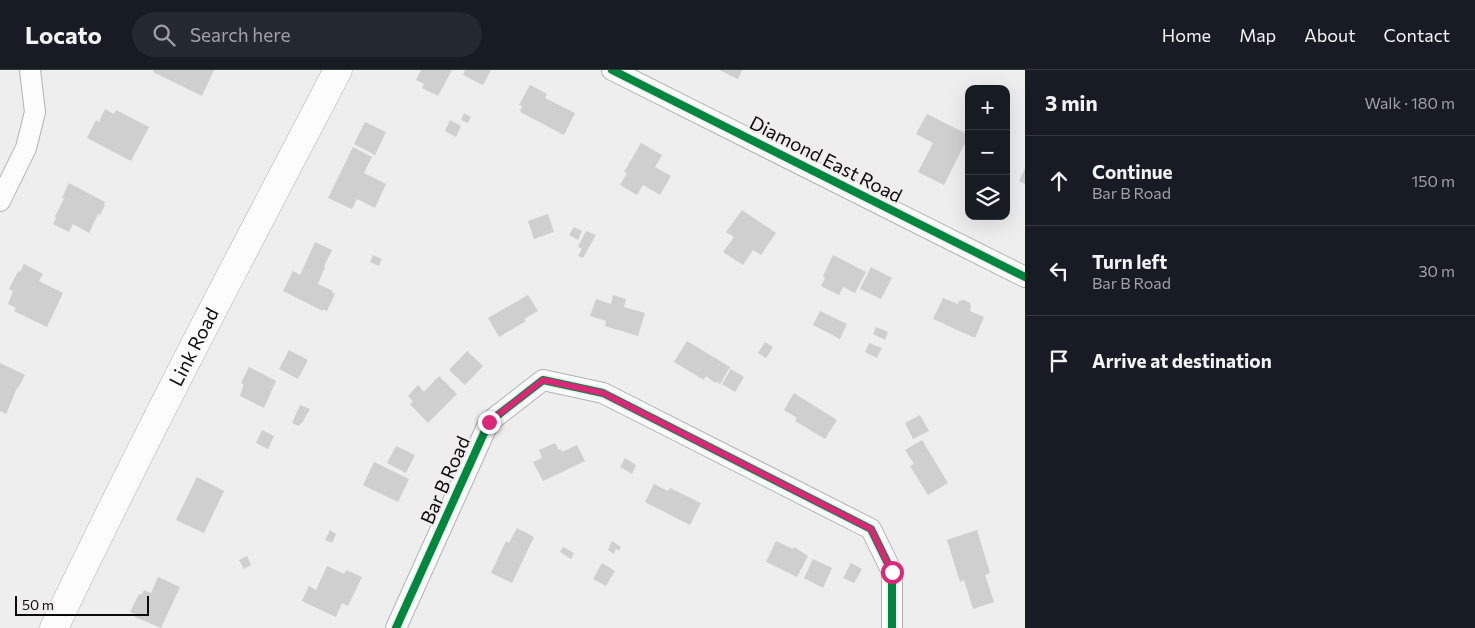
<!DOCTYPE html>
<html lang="en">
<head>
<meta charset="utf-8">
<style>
	body { margin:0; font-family:Commissioner,sans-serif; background:#242831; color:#f1f3f6 }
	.controls { position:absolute; right:15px; top:15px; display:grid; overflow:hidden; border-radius:10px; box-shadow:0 5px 20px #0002 }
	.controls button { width:45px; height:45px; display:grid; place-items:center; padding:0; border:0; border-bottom:1px solid #363941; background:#171b24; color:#f1f3f6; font:25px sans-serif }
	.scale { position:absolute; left:15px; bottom:12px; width:134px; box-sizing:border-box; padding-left:5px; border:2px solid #0d0c0d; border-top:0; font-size:14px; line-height:18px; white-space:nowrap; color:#0d0c0d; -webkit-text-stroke:4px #f0edef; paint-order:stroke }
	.stop { position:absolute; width:15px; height:15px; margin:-11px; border:4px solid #db2777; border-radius:50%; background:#fff }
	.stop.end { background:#db2777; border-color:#fff; box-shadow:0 1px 5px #0008 }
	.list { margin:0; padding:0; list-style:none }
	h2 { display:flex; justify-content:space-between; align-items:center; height:65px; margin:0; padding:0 20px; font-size:21px }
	h2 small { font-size:16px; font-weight:400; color:#9ea1a6 }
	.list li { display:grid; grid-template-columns:32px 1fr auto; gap:15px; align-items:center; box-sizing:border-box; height:90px; padding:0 20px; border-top:1px solid #363941 }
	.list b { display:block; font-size:19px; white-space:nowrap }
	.list p { margin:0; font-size:16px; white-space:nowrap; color:#9ea1a6 }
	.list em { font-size:16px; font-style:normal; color:#9ea1a6 }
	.icon { flex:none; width:28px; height:28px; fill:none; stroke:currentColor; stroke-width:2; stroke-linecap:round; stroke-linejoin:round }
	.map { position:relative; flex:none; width:1025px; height:558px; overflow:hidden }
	header { display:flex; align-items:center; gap:30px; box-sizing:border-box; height:70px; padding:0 25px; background:#171b24; border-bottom:1px solid #363941 }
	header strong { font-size:24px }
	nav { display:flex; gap:28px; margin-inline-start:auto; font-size:18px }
	.search { width:350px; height:45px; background:#242831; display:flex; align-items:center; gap:12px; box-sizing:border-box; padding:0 18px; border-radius:28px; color:#9ea1a6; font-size:19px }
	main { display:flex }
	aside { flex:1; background:#171b24 }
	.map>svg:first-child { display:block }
</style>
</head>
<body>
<header>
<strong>Locato</strong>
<div class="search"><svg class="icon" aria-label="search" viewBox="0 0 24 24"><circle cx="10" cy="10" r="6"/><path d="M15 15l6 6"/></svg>Search here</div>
<nav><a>Home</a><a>Map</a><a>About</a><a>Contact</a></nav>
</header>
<main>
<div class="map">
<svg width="1025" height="558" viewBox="0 0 1025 558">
	<rect width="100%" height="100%" fill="#efeeef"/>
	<g fill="#d0cfd0">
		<path d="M 154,0 L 214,0 L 202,26 L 153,2 Z"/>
		<path d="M 421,0 L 452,0 L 438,26 L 422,18 L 424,14 L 416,10 Z"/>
		<path d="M 465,0 L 491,0 L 483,15 L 463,5 Z"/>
		<path d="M 719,0 L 742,0 L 738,9 Z"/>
		<path d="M 530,15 L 547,24 L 545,28 L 575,43 L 564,65 L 520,42 L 522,36 L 519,35 Z"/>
		<path d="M 105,39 L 114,44 L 116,40 L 149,57 L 131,91 L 87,68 L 96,50 L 99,52 Z"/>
		<path d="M 464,43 L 471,47 L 468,53 L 461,50 Z"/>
		<path d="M 927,44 L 969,65 L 944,115 L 918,102 L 933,73 L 916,64 Z"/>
		<path d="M 450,50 L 461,56 L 456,67 L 445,61 Z"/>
		<path d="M 365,52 L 386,62 L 375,85 L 354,74 Z"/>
		<path d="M 641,73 L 662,85 L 655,97 L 671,106 L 660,125 L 643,115 L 637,125 L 620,115 L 627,103 L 624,102 Z"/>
		<path d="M 353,77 L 372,87 L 364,103 L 386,114 L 375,138 L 357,129 L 352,139 L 328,128 Z"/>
		<path d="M 1025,98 L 1025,114 L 1019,111 Z"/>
		<path d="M 69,113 L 105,132 L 104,134 L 105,135 L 100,145 L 98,144 L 89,163 L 73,154 L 69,162 L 53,154 L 56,148 L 55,146 L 64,129 L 62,128 Z"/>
		<path d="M 742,140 L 776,163 L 761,185 L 753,180 L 743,195 L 723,182 L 734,167 L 726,162 Z"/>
		<path d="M 548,144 L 554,162 L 534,169 L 528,151 Z"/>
		<path d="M 574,157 L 582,161 L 578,170 L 569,165 Z"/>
		<path d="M 586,161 L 596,165 L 583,188 L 578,186 L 582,179 L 578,177 Z"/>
		<path d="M 315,172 L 332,180 L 324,196 L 325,197 L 318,214 L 333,221 L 332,223 L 335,224 L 327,241 L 323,239 L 323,241 L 283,221 L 293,201 L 300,205 Z"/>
		<path d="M 373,185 L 382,189 L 379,196 L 370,192 Z"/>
		<path d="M 833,185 L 866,202 L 855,223 L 843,217 L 839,225 L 821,216 L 825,208 L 823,206 Z"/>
		<path d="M 24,194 L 43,204 L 39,211 L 63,223 L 47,257 L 14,241 L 16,238 L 8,234 L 13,221 L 9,219 L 18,201 L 20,202 Z"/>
		<path d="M 871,197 L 892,208 L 881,229 L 860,219 Z"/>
		<path d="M 528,225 L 538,241 L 524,249 L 526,251 L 499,267 L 488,248 Z"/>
		<path d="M 613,225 L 626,229 L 624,237 L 645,243 L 638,266 L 605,256 L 606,251 L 590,246 L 596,229 L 611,234 Z"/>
		<path d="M 943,228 L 958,234 L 959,231 L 964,230 L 970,233 L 971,237 L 970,241 L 984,247 L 975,268 L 933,249 Z"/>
		<path d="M 820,241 L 847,254 L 840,269 L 813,255 Z"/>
		<path d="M 876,257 L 888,262 L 885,270 L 873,264 Z"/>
		<path d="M 687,271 L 730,297 L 720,314 L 716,312 L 715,313 L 706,306 L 704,310 L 674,292 Z"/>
		<path d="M 765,272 L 773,277 L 766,288 L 758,283 Z"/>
		<path d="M 869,273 L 882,278 L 877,288 L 865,282 Z"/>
		<path d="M 289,280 L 308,290 L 298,309 L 279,299 Z"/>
		<path d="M 467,281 L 483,296 L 465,315 L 449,300 Z"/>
		<path d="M 0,293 L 25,305 L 18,318 L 17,318 L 6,344 L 0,341 Z"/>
		<path d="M 249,297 L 276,311 L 264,338 L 240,326 L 243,317 L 243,314 L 241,313 Z"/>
		<path d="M 731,299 L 744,307 L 735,322 L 722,314 Z"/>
		<path d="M 439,306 L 457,324 L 428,353 L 410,334 L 413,331 L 408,326 L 418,315 L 424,322 Z"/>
		<path d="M 794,323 L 837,350 L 825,369 L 795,351 L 797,348 L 784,340 Z"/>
		<path d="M 300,335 L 310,339 L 302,353 L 301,353 L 299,356 L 292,353 Z"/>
		<path d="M 920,345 L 929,361 L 913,369 L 905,353 Z"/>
		<path d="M 262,360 L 274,366 L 268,379 L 256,373 Z"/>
		<path d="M 922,370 L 948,413 L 928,425 L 910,396 L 914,394 L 905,380 Z"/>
		<path d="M 555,373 L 559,380 L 561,379 L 562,382 L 577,375 L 585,391 L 543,411 L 533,392 L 542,388 L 539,380 Z"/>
		<path d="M 396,376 L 415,385 L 406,403 L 387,393 Z"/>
		<path d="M 625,388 L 636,395 L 632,404 L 620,397 Z"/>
		<path d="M 374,392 L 409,409 L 398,432 L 363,415 Z"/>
		<path d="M 197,407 L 224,421 L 204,463 L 176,450 Z"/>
		<path d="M 654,414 L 668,421 L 670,418 L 701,433 L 690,455 L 645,432 Z"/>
		<path d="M 517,458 L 534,467 L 512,513 L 491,503 L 506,471 L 509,473 Z"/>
		<path d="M 330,460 L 336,464 L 332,473 L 325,470 Z"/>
		<path d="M 977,460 L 990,503 L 985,505 L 994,532 L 973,539 L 964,510 L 960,512 L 947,470 Z"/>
		<path d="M 612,471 L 621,477 L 619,481 L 616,479 L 614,484 L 608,480 Z"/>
		<path d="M 776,471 L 793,479 L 794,477 L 808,486 L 797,507 L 766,492 Z"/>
		<path d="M 563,477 L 574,483 L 571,489 L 560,482 Z"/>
		<path d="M 247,486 L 251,495 L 244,499 L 239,490 Z"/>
		<path d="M 813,489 L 832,498 L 823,518 L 804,508 Z"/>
		<path d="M 602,493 L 615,501 L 606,516 L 593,509 Z"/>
		<path d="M 851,493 L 862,499 L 854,513 L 843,508 Z"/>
		<path d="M 327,496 L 344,504 L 346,500 L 362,507 L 348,536 L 342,533 L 336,547 L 302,531 L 309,516 L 316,520 Z"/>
		<path d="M 158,507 L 180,517 L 161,558 L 135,547 L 136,544 L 130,542 L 139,524 L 141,525 L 144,520 L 151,523 Z"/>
	</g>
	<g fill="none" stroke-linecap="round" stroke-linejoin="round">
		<g stroke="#b2b2b2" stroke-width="22">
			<g id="minor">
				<path d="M 612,0 L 1025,207"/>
				<path d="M 0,131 L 26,78 L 35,42 L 30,0"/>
				<path d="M 396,558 L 489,352 L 543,310 L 603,323 L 871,459 L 892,502 L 892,558"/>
			</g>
		</g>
		<g stroke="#b2b2b2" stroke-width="29">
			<g id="secondary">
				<path id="s1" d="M 54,558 C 144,369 241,185 338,0"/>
			</g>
		</g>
		<use href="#minor" stroke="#fdfcfd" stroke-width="20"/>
		<use href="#secondary" stroke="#fdfcfd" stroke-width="28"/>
		<g stroke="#f0edef" stroke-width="11">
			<g id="cycleway">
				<path d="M 612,0 L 1025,207"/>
				<path d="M 396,558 L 489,352 L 543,310 L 603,323 L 871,459 L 892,502 L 892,558"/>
			</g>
		</g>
		<use href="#cycleway" stroke="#00873e" stroke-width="8"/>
	</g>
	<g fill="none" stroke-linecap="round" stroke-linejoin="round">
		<path stroke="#db2777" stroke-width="6" d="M 489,352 L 543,310 L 603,323 L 871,459 L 892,502"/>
	</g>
	<g text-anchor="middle" stroke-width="4.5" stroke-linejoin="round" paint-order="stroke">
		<g font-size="19" fill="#0d0c0d" stroke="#f0edef">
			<text transform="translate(826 89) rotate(27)" y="7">Diamond East Road</text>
			<text dy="7" stroke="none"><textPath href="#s1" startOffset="314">Link Road</textPath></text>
			<text transform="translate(445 410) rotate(-66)" y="7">Bar B Road</text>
		</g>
	</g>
</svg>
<div class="controls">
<button>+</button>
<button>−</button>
<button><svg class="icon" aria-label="layers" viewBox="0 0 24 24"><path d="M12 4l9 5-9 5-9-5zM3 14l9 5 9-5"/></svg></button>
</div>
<div class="scale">50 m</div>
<div class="stop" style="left:892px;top:502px"></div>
<div class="stop end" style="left:489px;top:352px"></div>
</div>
<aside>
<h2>3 min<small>Walk · 180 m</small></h2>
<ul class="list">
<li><svg class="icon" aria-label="ahead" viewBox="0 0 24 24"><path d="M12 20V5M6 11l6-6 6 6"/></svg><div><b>Continue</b><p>Bar B Road</p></div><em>150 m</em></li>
<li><svg class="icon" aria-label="left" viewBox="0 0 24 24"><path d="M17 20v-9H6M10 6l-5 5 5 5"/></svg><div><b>Turn left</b><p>Bar B Road</p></div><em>30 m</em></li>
<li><svg class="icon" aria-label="arrive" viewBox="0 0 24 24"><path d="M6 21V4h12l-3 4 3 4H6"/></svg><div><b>Arrive at destination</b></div></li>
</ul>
</aside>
</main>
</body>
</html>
